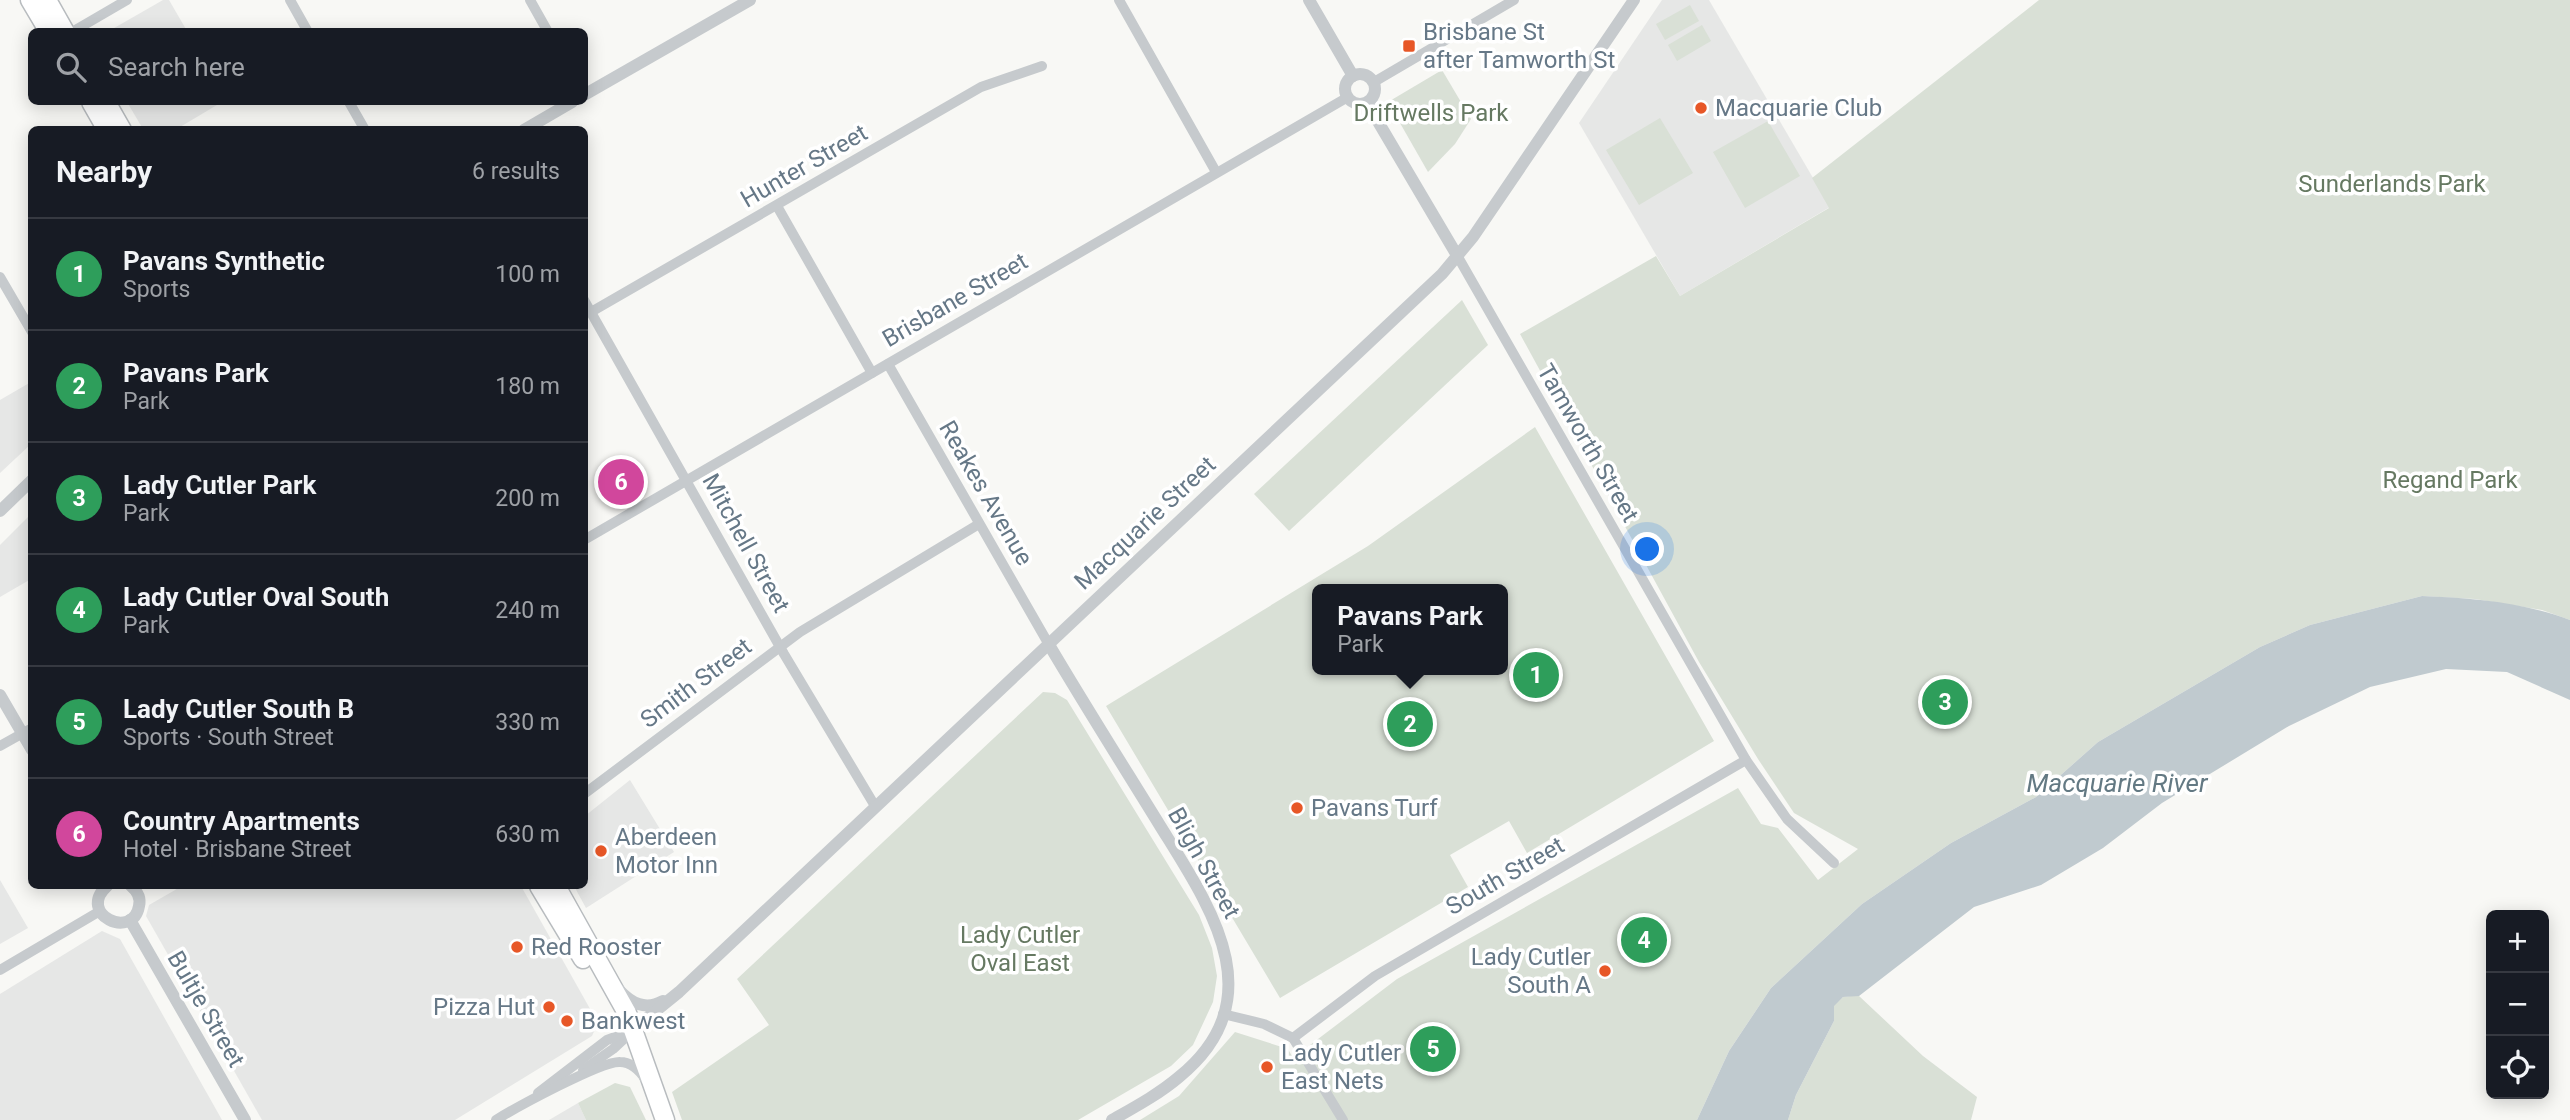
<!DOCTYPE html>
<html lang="en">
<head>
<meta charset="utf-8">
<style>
	body { margin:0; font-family:Roboto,sans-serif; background:#20242c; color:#f1f3f6 }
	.controls { position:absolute; right:21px; bottom:21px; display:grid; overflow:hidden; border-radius:10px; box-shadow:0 4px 18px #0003 }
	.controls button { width:63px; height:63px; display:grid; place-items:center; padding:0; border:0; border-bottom:2px solid #363941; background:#171b24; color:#f1f3f6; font:35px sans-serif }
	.you { position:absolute; left:1648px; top:550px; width:24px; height:24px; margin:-18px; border:5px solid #fff; border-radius:50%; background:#1a73e8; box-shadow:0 0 0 10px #1a73e833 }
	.badge { display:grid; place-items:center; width:46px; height:46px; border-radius:50%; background:#e75727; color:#fff; font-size:23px; font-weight:700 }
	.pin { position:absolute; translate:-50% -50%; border:4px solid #fff; box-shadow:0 2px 7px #0006 }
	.popup { position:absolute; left:1312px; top:584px; width:196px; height:91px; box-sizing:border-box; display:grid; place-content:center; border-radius:10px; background:#171b24; filter:drop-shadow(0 2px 5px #0005); font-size:23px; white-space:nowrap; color:#9ea1a6 }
	.popup b { font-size:26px; color:#f1f3f6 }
	.popup::after { content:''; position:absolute; left:50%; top:100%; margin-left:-14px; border:14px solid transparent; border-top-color:#171b24 }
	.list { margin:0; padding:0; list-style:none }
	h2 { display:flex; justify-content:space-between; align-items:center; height:91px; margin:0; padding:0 28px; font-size:30px }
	h2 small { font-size:23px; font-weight:400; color:#9ea1a6 }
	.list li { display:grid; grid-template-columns:46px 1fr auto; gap:21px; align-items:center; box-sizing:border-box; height:112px; padding:0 28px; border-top:2px solid #363941 }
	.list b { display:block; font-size:26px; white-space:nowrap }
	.list p { margin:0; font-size:23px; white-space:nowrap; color:#9ea1a6 }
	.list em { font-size:23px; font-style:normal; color:#9ea1a6 }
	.icon { flex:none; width:38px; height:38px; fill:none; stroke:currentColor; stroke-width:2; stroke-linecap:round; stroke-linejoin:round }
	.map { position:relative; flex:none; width:2570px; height:1120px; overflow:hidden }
	.search { position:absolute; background:#171b24; box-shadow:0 4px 18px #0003; left:28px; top:28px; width:560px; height:77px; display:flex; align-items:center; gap:18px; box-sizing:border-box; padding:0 24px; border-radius:10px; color:#9ea1a6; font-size:26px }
	.panel { position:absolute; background:#171b24; box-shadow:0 4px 18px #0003; left:28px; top:126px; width:560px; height:763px; border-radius:10px }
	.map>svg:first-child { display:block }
</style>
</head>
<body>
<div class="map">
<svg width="2570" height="1120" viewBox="0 0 2570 1120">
	<rect width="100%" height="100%" fill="#f8f8f5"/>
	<g fill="#e6e7e6">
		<path d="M 163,0 L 169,0 L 187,31 L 109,31 Z"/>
		<path d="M 1662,0 L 1709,0 L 1830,207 L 1680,296 L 1579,123 Z"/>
		<path d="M 127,102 L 222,102 L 175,130 L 143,129 Z"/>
		<path d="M 31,382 L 31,444 L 0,473 L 0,400 Z"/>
		<path d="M 31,514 L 31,579 L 0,597 L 0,545 Z"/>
		<path d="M 630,780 L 674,852 L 586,908 L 574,886 L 584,886 L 585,816 Z"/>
		<path d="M 0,880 L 28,928 L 0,944 Z"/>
		<path d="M 182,886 L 521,886 L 598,1023 L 592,1036 L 455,1120 L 262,1120 L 146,916 L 149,905 Z"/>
		<path d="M 102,931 L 120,939 L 222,1120 L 0,1120 L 0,994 Z"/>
		<path d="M 578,1103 L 586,1120 L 549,1120 Z"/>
	</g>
	<g fill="#d9e0d6" fill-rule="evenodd">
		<path d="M 2039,0 L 2570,0 L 2570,620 L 2542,610 L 2475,599 L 2422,596 L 2310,625 L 2260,647 L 2098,742 L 2036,797 L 1951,843 L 1862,904 L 1771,988 L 1729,1051 L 1697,1120 L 1140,1120 L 1179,1096 L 1235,1032 L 1288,1049 L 1293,1058 L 1397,979 L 1738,788 L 1761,824 L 1778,828 L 1818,880 L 1858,849 L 1794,813 L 1758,759 L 1699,662 L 1520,334 L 1656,256 L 1680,296 L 1829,208 L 1812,178 Z"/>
		<path d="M 1690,5 L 1699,21 L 1665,40 L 1656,24 Z"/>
		<path d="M 1702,25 L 1711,41 L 1677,61 L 1668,45 Z"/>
		<path d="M 1442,70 L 1471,119 L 1455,144 L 1428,172 L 1388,102 Z"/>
		<path d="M 1660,118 L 1693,173 L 1639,205 L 1606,150 Z"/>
		<path d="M 1768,121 L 1800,176 L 1745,208 L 1713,152 Z"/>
		<path d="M 1462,300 L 1488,345 L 1289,531 L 1254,494 Z"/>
		<path d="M 1535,427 L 1714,741 L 1527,853 L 1509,821 L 1450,855 L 1468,887 L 1280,998 L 1106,706 L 1368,546 ZM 1317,589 L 1503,589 L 1503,670 L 1317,670 Z"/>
		<path d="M 1043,692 L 1055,693 L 1067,700 L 1199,915 L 1212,948 L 1217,976 L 1213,1002 L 1193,1045 L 1171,1066 L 1078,1120 L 682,1120 L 672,1092 L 769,1025 L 737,979 Z"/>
		<path d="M 1851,996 L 1859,996 L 1923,1056 L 1977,1097 L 1971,1120 L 1788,1120 L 1796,1095 L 1834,1021 L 1834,1005 L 1843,997 Z"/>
		<path d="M 615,1083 L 630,1087 L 646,1120 L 586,1120 L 578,1103 Z"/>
	</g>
	<path fill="#c0cacf" d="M 2422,596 C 2473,598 2522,602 2570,620 L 2570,700 L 2507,672 L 2446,669 L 2370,687 L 2289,726 L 2162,803 L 2103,848 L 2041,885 L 1974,907 L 1859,996 L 1843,997 L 1834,1006 L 1834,1021 L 1796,1095 L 1788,1120 L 1697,1120 L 1729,1051 L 1771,988 L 1862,904 L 1951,843 L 2036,797 L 2098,742 L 2260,647 L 2310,625 Z"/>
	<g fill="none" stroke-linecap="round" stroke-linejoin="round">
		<g stroke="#b8bcbf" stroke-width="21">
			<g id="trunk">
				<path d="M 30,0 L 49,32"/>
				<path d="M 47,0 L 65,32"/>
				<path d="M 91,102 L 107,130"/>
				<path d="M 106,102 L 122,130"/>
				<path d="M 539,886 L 583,959"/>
				<path d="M 556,886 L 627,1013 L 665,1120"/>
			</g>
		</g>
		<g stroke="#c6cacd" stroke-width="10">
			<path d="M 290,0 L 308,32"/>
			<path d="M 530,0 L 548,32"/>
			<path d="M 1119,0 L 1216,172"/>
			<path d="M 72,32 L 127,0"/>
			<path d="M 1374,82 L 1514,0"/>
			<path d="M 349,102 L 365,130"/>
			<path d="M 777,206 L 872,373"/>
			<path d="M 1458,257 L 1746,760 L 1787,819 L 1834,863"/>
			<path d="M 0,277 L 32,332"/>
			<path d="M 584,300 L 784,654 L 875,806"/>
			<path d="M 591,312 L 981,87 L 1042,66"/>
			<path d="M 888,364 L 1048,643"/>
			<path d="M 584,540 L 1348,97"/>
			<path d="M 0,746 L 32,728"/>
			<path d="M 584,794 L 800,632 L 979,524"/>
			<path d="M 0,970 L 100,911"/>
			<path d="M 1223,1014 L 1264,1024 L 1293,1038 L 1343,1120"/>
			<path d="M 1293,1038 L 1375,976 L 1746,760"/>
			<path d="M 583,1070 L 613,1049 L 629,1034"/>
			<path d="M 538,1093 L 607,1040 L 631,1031"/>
			<path d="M 496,1120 C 515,1108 601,1061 620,1062 C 631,1062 640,1071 646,1080"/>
		</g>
		<g stroke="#c6cacd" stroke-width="12">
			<path d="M 1309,0 L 1353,76"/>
			<circle cx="1360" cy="89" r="15"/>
			<path d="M 584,95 L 750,0"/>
			<path d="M 1367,103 L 1458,257"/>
			<path d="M 524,130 L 572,102"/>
			<path d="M 0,511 L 32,480"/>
			<path d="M 1048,643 C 1084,704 1122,764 1159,824 C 1209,905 1276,998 1179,1077 C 1159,1094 1135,1107 1112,1120"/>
			<path d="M 0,695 L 32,750"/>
			<path d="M 107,886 C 76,914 133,941 139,906 C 141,898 137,891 131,886"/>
			<path d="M 130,920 L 245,1120"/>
			<path d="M 618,989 C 631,1003 645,1011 663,1001"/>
			<path d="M 631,1031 L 679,992 L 1442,274 L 1473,237 L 1634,0"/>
		</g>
		<use href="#trunk" stroke="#fff" stroke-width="18"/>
	</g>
	<g fill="#e75727" stroke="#fff" stroke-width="2.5">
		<rect x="1402" y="39" width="14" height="14" rx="3.5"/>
		<circle cx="1701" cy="108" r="7"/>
		<circle cx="1297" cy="808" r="7"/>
		<circle cx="601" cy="851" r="7"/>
		<circle cx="517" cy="947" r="7"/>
		<circle cx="1605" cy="971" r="7"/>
		<circle cx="549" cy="1007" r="7"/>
		<circle cx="567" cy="1021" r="7"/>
		<circle cx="1267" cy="1067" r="7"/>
	</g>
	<g text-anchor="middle" stroke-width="7" stroke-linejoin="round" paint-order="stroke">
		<g font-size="24" fill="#667887" stroke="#fff" text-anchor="start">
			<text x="1423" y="40">Brisbane St<tspan x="1423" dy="28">after Tamworth St</tspan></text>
			<text x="1715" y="116">Macquarie Club</text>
			<text x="1311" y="816">Pavans Turf</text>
			<text x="615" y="845">Aberdeen<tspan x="615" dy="28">Motor Inn</tspan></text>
			<text x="531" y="955">Red Rooster</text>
			<text x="1591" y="965" text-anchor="end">Lady Cutler<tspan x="1591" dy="28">South A</tspan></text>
			<text x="535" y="1015" text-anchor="end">Pizza Hut</text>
			<text x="581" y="1029">Bankwest</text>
			<text x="1281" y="1061">Lady Cutler<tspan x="1281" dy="28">East Nets</tspan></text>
		</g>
		<g font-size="24" fill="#667962" stroke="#fff">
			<text x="1431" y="121">Driftwells Park</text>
			<text x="2392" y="192">Sunderlands Park</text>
			<text x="2450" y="488">Regand Park</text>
			<text x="1020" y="943">Lady Cutler<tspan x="1020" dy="28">Oval East</tspan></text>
		</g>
		<g font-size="24" fill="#667887" stroke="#fff">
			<text transform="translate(804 166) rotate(-30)" y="8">Hunter Street</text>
			<text transform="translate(955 300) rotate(-30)" y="8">Brisbane Street</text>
			<text transform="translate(1588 443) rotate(60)" y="8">Tamworth Street</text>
			<text transform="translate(986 493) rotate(60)" y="8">Reakes Avenue</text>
			<text transform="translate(1145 523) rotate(-43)" y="8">Macquarie Street</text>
			<text transform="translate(746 543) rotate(61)" y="8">Mitchell Street</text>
			<text transform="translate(696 683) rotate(-37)" y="8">Smith Street</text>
			<text transform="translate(1204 863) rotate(61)" y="8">Bligh Street</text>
			<text transform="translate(1505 876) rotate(-30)" y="8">South Street</text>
			<text transform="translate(206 1009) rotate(60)" y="8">Bultje Street</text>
		</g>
		<g font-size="26" font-style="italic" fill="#637983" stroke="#fff">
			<text x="2117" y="792">Macquarie River</text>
		</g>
	</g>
</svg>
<div class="controls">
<button>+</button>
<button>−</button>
<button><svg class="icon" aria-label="locate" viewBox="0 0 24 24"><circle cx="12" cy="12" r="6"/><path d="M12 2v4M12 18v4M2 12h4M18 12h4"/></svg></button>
</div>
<div class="you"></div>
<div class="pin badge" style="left:1536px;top:675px;background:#2e9e5b">1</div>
<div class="pin badge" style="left:1410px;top:724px;background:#2e9e5b">2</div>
<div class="popup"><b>Pavans Park</b>Park</div>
<div class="pin badge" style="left:1945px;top:702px;background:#2e9e5b">3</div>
<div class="pin badge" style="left:1644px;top:940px;background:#2e9e5b">4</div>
<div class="pin badge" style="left:1433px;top:1049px;background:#2e9e5b">5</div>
<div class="pin badge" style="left:621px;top:482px;background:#d1479c">6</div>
<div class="search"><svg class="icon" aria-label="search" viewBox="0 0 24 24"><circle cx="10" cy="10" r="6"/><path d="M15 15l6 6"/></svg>Search here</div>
<section class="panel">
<h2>Nearby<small>6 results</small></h2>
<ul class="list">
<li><span class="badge" style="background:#2e9e5b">1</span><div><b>Pavans Synthetic</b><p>Sports</p></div><em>100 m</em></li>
<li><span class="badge" style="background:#2e9e5b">2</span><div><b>Pavans Park</b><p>Park</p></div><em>180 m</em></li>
<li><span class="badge" style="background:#2e9e5b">3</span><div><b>Lady Cutler Park</b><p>Park</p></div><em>200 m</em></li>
<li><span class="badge" style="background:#2e9e5b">4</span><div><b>Lady Cutler Oval South</b><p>Park</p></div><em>240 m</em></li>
<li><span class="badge" style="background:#2e9e5b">5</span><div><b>Lady Cutler South B</b><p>Sports · South Street</p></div><em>330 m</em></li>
<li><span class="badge" style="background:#d1479c">6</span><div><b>Country Apartments</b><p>Hotel · Brisbane Street</p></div><em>630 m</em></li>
</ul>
</section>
</div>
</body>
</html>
